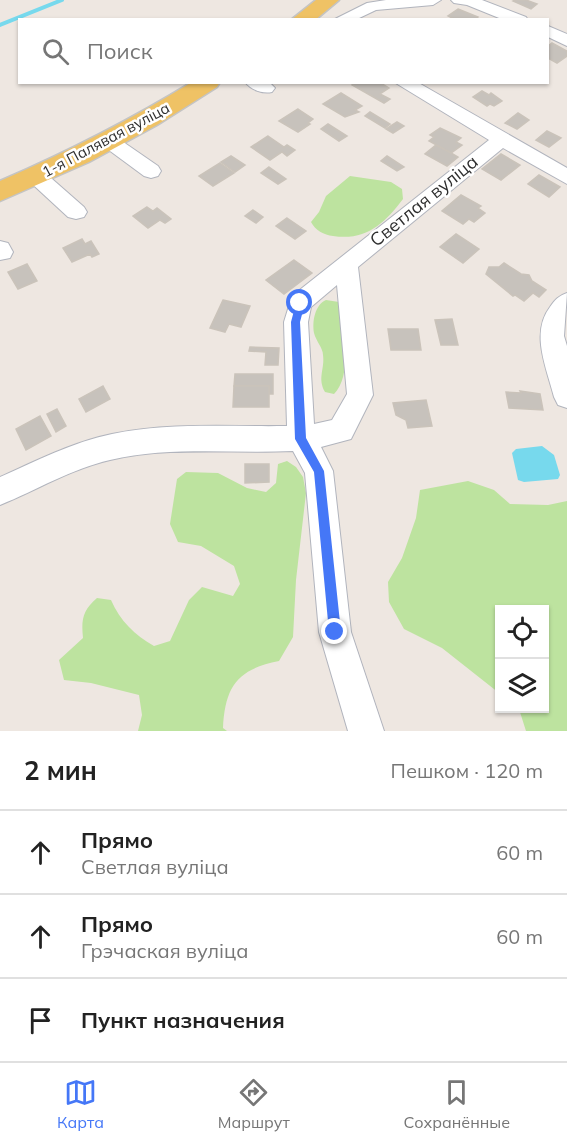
<!DOCTYPE html>
<html lang="ru">
<head>
<meta charset="utf-8">
<style>
	body { margin:0; font-family:Mulish,sans-serif; background:#f2f2f2; color:#222 }
	.controls { position:absolute; right:18px; bottom:18px; display:grid; overflow:hidden; border-radius:0px; box-shadow:0 2px 4px #0004 }
	.controls button { width:54px; height:54px; display:grid; place-items:center; padding:0; border:0; border-bottom:2px solid #e0e0e0; background:#fff; color:#222; font:30px sans-serif }
	.stop { position:absolute; width:18px; height:18px; margin:-14px; border:4px solid #4577f7; border-radius:50%; background:#fff }
	.stop.end { background:#4577f7; border-color:#fff; box-shadow:0 2px 6px #0008 }
	.list { margin:0; padding:0; list-style:none }
	h2 { display:flex; justify-content:space-between; align-items:center; height:78px; margin:0; padding:0 24px; font-size:26px }
	h2 small { font-size:20px; font-weight:400; color:#767676 }
	.list li { display:grid; grid-template-columns:39px 1fr auto; gap:18px; align-items:center; box-sizing:border-box; height:84px; padding:0 24px; border-top:2px solid #e0e0e0 }
	.list b { display:block; font-size:22px; white-space:nowrap }
	.list p { margin:0; font-size:20px; white-space:nowrap; color:#767676 }
	.list em { font-size:20px; font-style:normal; color:#767676 }
	.icon { flex:none; width:33px; height:33px; fill:none; stroke:currentColor; stroke-width:2; stroke-linecap:round; stroke-linejoin:round }
	.map { position:relative; flex:none; width:567px; height:731px; overflow:hidden }
	.search { position:absolute; background:#fff; box-shadow:0 2px 4px #0004; left:18px; right:18px; top:18px; height:66px; display:flex; align-items:center; gap:15px; box-sizing:border-box; padding:0 21px; border-radius:0px; color:#767676; font-size:22px }
	.sheet { height:330px; background:#fff }
	nav { display:flex; justify-content:space-around; align-items:center; box-sizing:border-box; height:84px; border-top:2px solid #e0e0e0; background:#fff; font-size:16px; color:#767676 }
	nav a { display:grid; justify-items:center; gap:3px }
	nav .on { color:#4577f7 }
	.map>svg:first-child { display:block }
</style>
</head>
<body>
<div class="map">
<svg width="567" height="731" viewBox="0 0 567 731">
	<rect width="100%" height="100%" fill="#eee7e1"/>
	<g fill="#bde39f">
		<path d="M 350,176 L 391,182 L 402,189 L 403,199 C 384,224 366,241 333,236 C 324,235 315,230 311,222 L 319,212 L 326,196 Z"/>
		<path d="M 326,300 L 339,302 L 344,308 C 344,331 352,377 334,394 L 325,392 C 317,378 325,369 323,355 C 323,348 316,341 314,333 C 312,321 315,305 326,300 Z"/>
		<path d="M 287,461 L 296,467 L 303,477 L 306,493 L 296,580 L 293,637 L 279,661 C 238,669 225,686 223,728 L 227,731 L 138,731 L 142,715 L 139,695 L 91,683 L 64,680 L 59,660 L 83,638 C 81,619 83,610 97,598 L 111,600 C 120,621 135,635 154,646 L 170,641 L 189,600 L 202,587 L 233,596 L 240,584 L 234,566 L 201,546 L 178,542 L 170,524 L 177,479 L 186,472 L 218,473 L 247,488 L 266,492 L 276,483 L 278,464 Z"/>
		<path d="M 468,481 L 494,490 L 510,504 L 548,505 L 567,501 L 567,731 L 526,731 L 519,709 L 544,708 L 544,610 L 500,610 L 499,693 L 442,648 L 404,629 L 389,602 L 388,582 L 402,558 L 416,518 L 420,490 Z"/>
	</g>
	<path fill="#77d9ed" d="M 542,446 L 554,455 L 560,475 L 558,479 L 524,482 L 518,480 L 512,453 L 516,449 Z"/>
	<g fill="none" stroke-linecap="round" stroke-linejoin="round">
		<path stroke="#77d9ed" stroke-width="4" d="M 0,25 L 62,0"/>
	</g>
	<g fill="#c7c2bc" stroke="#cac3ba" stroke-width="1.5">
		<path d="M 515,0 L 526,0 L 537,4 L 531,9 L 513,1 Z"/>
		<path d="M 458,9 L 478,17 L 475,20 L 456,20 L 448,16 Z"/>
		<path d="M 552,43 L 567,51 L 567,56 L 557,63 L 548,58 L 548,46 Z"/>
		<path d="M 356,82 L 379,82 L 389,88 L 380,94 L 390,99 L 384,103 L 352,85 Z"/>
		<path d="M 482,91 L 489,95 L 491,93 L 502,101 L 494,106 L 490,104 L 487,106 L 473,97 Z"/>
		<path d="M 341,93 L 362,106 L 355,110 L 359,112 L 345,117 L 323,104 Z"/>
		<path d="M 298,109 L 313,119 L 308,123 L 310,124 L 298,132 L 279,121 Z"/>
		<path d="M 370,112 L 390,124 L 385,128 L 365,116 Z"/>
		<path d="M 518,113 L 529,120 L 517,129 L 505,123 Z"/>
		<path d="M 397,122 L 404,126 L 393,133 L 386,129 Z"/>
		<path d="M 328,124 L 347,136 L 339,141 L 321,129 Z"/>
		<path d="M 440,128 L 461,138 L 456,142 L 462,145 L 451,153 L 429,141 L 434,137 L 430,135 Z"/>
		<path d="M 547,131 L 561,138 L 549,147 L 536,140 Z"/>
		<path d="M 268,136 L 284,147 L 287,145 L 295,150 L 287,156 L 282,152 L 270,160 L 251,147 Z"/>
		<path d="M 436,145 L 451,153 L 458,157 L 447,166 L 425,154 Z"/>
		<path d="M 501,154 L 520,165 L 501,180 L 482,169 Z"/>
		<path d="M 231,156 L 245,165 L 235,172 L 221,162 Z"/>
		<path d="M 387,156 L 404,167 L 397,171 L 381,161 Z"/>
		<path d="M 220,163 L 234,173 L 213,186 L 199,176 Z"/>
		<path d="M 269,167 L 286,179 L 278,184 L 261,173 Z"/>
		<path d="M 539,175 L 560,187 L 549,197 L 528,184 Z"/>
		<path d="M 461,195 L 481,206 L 478,208 L 485,213 L 474,222 L 469,219 L 463,224 L 442,211 Z"/>
		<path d="M 147,207 L 153,211 L 157,208 L 171,219 L 165,223 L 160,220 L 148,228 L 133,216 Z"/>
		<path d="M 253,210 L 263,217 L 256,223 L 245,216 Z"/>
		<path d="M 287,218 L 306,231 L 295,239 L 276,226 Z"/>
		<path d="M 456,234 L 479,249 L 463,263 L 440,247 Z"/>
		<path d="M 82,239 L 85,244 L 91,241 L 99,254 L 92,257 L 90,254 L 72,262 L 63,248 Z"/>
		<path d="M 294,260 L 312,273 L 284,294 L 266,280 Z"/>
		<path d="M 504,263 L 521,274 L 529,275 L 532,281 L 546,290 L 539,297 L 533,293 L 524,301 L 515,295 L 513,296 L 486,274 L 489,267 L 499,267 Z"/>
		<path d="M 27,264 L 37,281 L 18,289 L 8,272 Z"/>
		<path d="M 223,300 L 250,306 L 241,327 L 229,324 L 225,332 L 210,328 Z"/>
		<path d="M 452,319 L 458,345 L 441,345 L 435,320 Z"/>
		<path d="M 388,329 L 418,329 L 421,350 L 391,350 Z"/>
		<path d="M 250,347 L 279,348 L 278,365 L 265,365 L 266,352 L 249,351 Z"/>
		<path d="M 235,374 L 273,374 L 273,394 L 269,394 L 269,386 L 234,386 Z"/>
		<path d="M 103,386 L 110,399 L 86,412 L 79,399 Z"/>
		<path d="M 234,386 L 269,386 L 269,407 L 233,407 Z"/>
		<path d="M 520,391 L 540,394 L 543,410 L 509,408 L 506,392 L 521,393 Z"/>
		<path d="M 426,400 L 432,426 L 408,428 L 406,420 L 396,415 L 393,403 Z"/>
		<path d="M 57,409 L 66,426 L 56,432 L 47,414 Z"/>
		<path d="M 40,416 L 51,436 L 26,450 L 16,429 Z"/>
		<path d="M 245,464 L 269,464 L 269,482 L 245,483 Z"/>
	</g>
	<g fill="none" stroke-linecap="round" stroke-linejoin="round">
		<g stroke="#b1b4bd" stroke-width="2">
			<g id="minor">
				<path d="M 386,0 L 441,0 L 433,5 L 376,10 L 355,20 L 333,20 L 367,3 Z"/>
				<path d="M 451,0 L 482,0 L 526,17 L 528,20 L 504,20 L 467,5 L 454,3 Z"/>
				<path d="M 548,26 L 567,34 L 567,46 L 548,37 Z"/>
				<path d="M 245,82 L 269,82 L 275,88 L 272,92 C 263,94 251,90 245,82 Z"/>
				<path d="M 394,82 L 417,82 L 567,168 L 567,184 L 503,148 L 358,267 L 373,395 L 351,439 L 321,447 L 333,471 L 351,632 L 384,731 L 348,731 L 319,632 L 305,473 L 293,451 C 232,454 170,446 110,460 C 71,469 37,490 0,505 L 0,477 C 36,461 73,442 112,434 C 170,422 228,427 287,426 L 284,322 L 292,296 L 489,140 ZM 337,285 L 347,394 L 332,420 L 314,424 L 308,322 L 311,307 Z"/>
				<path d="M 109,135 L 116,137 L 158,166 L 161,171 L 158,176 L 151,178 L 144,176 L 102,145 L 99,141 L 102,137 Z"/>
				<path d="M 36,169 L 43,171 L 84,207 L 87,212 L 84,217 L 76,219 L 68,217 L 29,181 L 26,176 L 29,171 Z"/>
				<path d="M 0,241 L 8,243 L 13,252 L 10,258 L 0,260 Z"/>
				<path d="M 567,293 L 564,336 L 567,346 L 567,408 L 558,405 L 554,397 C 547,369 530,333 550,307 C 555,300 558,296 567,293 Z"/>
			</g>
		</g>
		<g stroke="#c4c4c4" stroke-width="3">
			<g id="major">
				<path d="M 316,0 L 339,0 L 315,20 L 291,20 Z"/>
				<path d="M 192,82 L 220,82 L 217,87 L 157,125 L 89,162 L 0,201 L 0,181 C 67,152 130,120 192,82 Z"/>
			</g>
		</g>
		<use href="#minor" fill="#fff" fill-rule="evenodd"/>
		<use href="#major" fill="#efc265" fill-rule="evenodd"/>
	</g>
	<path fill="#4577f7" d="M 300,300 L 305,303 L 300,322 L 306,438 L 324,471 L 341,632 L 339,637 L 335,639 L 331,637 L 329,632 L 314,472 L 295,439 L 291,322 L 296,303 Z"/>
	<g text-anchor="middle" stroke-width="5" stroke-linejoin="round" paint-order="stroke">
		<g font-size="15" fill="#2e2e2e" stroke="#fff">
			<text transform="translate(106 140) rotate(-28)" y="5">1-я Палявая вуліца</text>
		</g>
		<g font-size="18" fill="#2e2e2e" stroke="#fff">
			<text transform="translate(424 201) rotate(-39)" y="6">Светлая вуліца</text>
		</g>
	</g>
</svg>
<div class="controls">
<button><svg class="icon" aria-label="locate" viewBox="0 0 24 24"><circle cx="12" cy="12" r="6"/><path d="M12 2v4M12 18v4M2 12h4M18 12h4"/></svg></button>
<button><svg class="icon" aria-label="layers" viewBox="0 0 24 24"><path d="M12 4l9 5-9 5-9-5zM3 14l9 5 9-5"/></svg></button>
</div>
<div class="stop" style="left:300px;top:303px"></div>
<div class="stop end" style="left:335px;top:632px"></div>
<div class="search"><svg class="icon" aria-label="search" viewBox="0 0 24 24"><circle cx="10" cy="10" r="6"/><path d="M15 15l6 6"/></svg>Поиск</div>
</div>
<section class="sheet">
<h2>2 мин<small>Пешком · 120 m</small></h2>
<ul class="list">
<li><svg class="icon" aria-label="ahead" viewBox="0 0 24 24"><path d="M12 20V5M6 11l6-6 6 6"/></svg><div><b>Прямо</b><p>Светлая вуліца</p></div><em>60 m</em></li>
<li><svg class="icon" aria-label="ahead" viewBox="0 0 24 24"><path d="M12 20V5M6 11l6-6 6 6"/></svg><div><b>Прямо</b><p>Грэчаская вуліца</p></div><em>60 m</em></li>
<li><svg class="icon" aria-label="arrive" viewBox="0 0 24 24"><path d="M6 21V4h12l-3 4 3 4H6"/></svg><div><b>Пункт назначения</b></div></li>
</ul>
</section>
<nav>
<a class="on"><svg class="icon" aria-label="map" viewBox="0 0 24 24"><path d="M3 6l6-2 6 2 6-2v14l-6 2-6-2-6 2zM9 4v14M15 6v14"/></svg>Карта</a>
<a><svg class="icon" aria-label="directions" viewBox="0 0 24 24"><path d="M12 3l9 9-9 9-9-9zM9 14v-3h6M13 9l2 2-2 2"/></svg>Маршрут</a>
<a><svg class="icon" aria-label="saved" viewBox="0 0 24 24"><path d="M7 4h10v16l-5-4-5 4z"/></svg>Сохранённые</a>
</nav>
</body>
</html>
